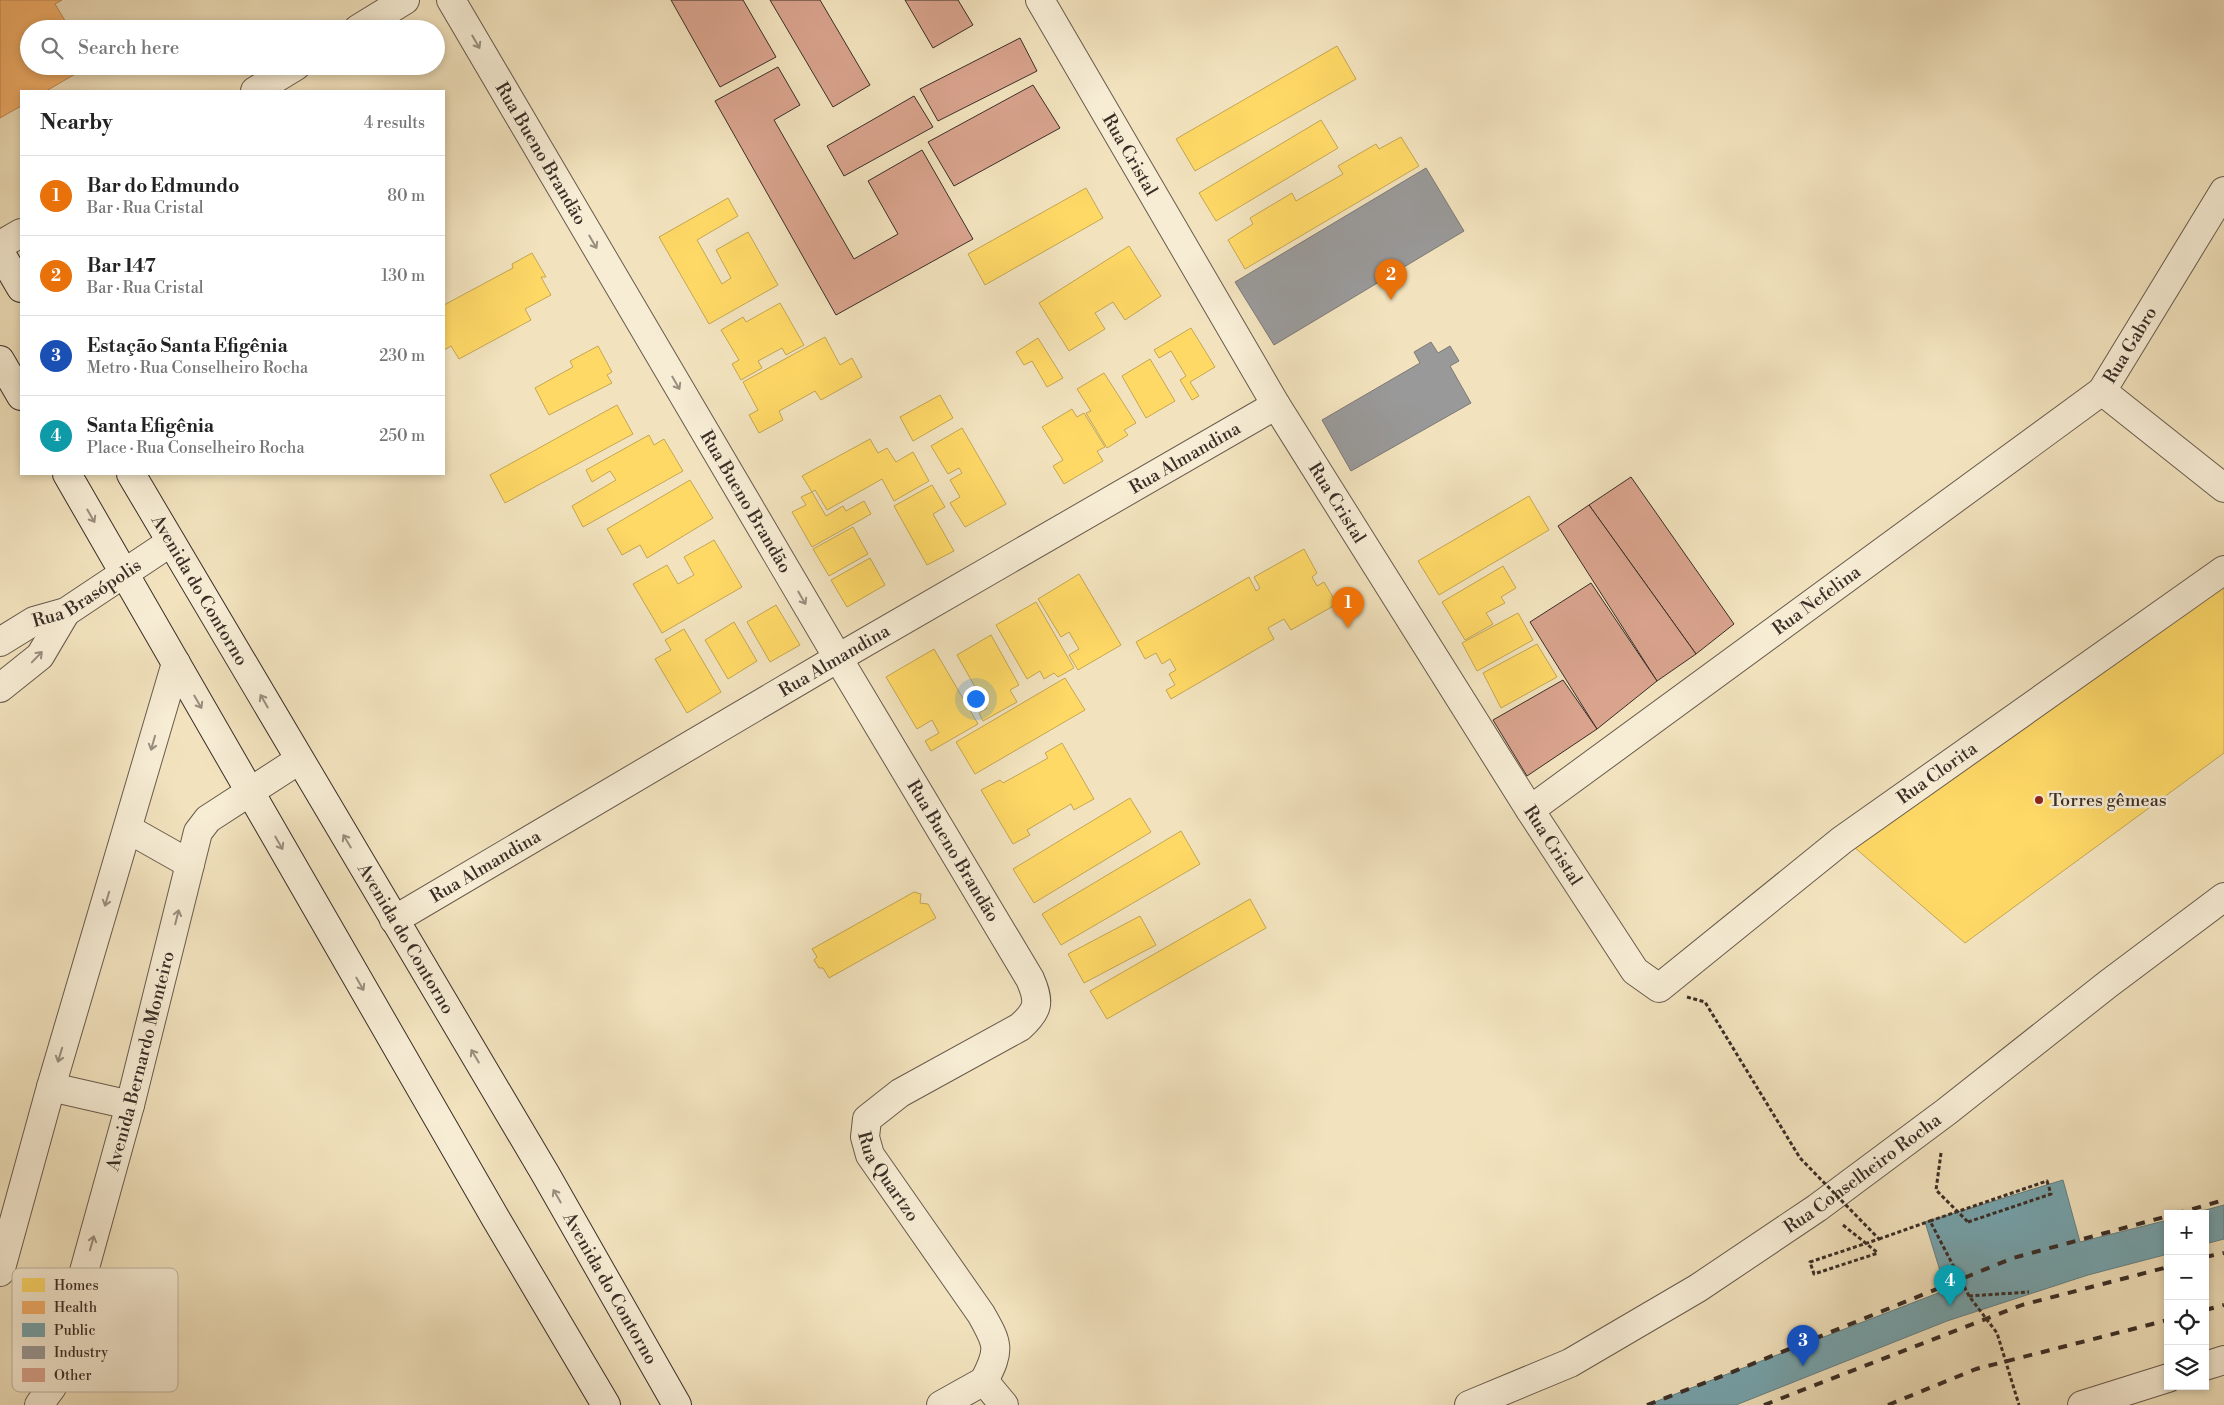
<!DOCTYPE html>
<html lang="en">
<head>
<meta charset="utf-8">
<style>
	body { margin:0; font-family:"Libre Bodoni",serif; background:#f2f2f2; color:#222 }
	.controls { position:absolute; right:15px; bottom:15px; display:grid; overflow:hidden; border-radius:0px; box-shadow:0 2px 8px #0003 }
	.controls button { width:45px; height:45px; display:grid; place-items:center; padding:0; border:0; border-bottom:1px solid #e0e0e0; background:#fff; color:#222; font:25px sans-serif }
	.you { position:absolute; left:975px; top:698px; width:18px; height:18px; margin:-12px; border:4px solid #fff; border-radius:50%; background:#1a73e8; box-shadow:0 0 0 8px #1a73e833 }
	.badge { display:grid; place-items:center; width:32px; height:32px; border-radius:50%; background:#d93025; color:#fff; font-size:16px; font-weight:700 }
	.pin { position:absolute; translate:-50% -41px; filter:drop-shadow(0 1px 2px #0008) }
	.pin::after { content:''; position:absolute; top:26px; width:18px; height:15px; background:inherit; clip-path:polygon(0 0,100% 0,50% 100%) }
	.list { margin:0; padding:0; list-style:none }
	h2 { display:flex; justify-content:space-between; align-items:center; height:65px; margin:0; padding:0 20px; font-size:21px }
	h2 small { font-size:16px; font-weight:400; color:#767676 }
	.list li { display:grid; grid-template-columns:32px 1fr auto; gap:15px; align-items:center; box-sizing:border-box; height:80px; padding:0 20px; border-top:1px solid #e0e0e0 }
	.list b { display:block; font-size:19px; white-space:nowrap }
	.list p { margin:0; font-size:16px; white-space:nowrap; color:#767676 }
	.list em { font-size:16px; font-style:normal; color:#767676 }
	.icon { flex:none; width:28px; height:28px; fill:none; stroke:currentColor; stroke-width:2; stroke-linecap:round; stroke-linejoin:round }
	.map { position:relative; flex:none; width:2224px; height:1405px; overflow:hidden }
	.search { position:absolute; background:#fff; box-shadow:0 2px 8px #0003; left:20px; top:20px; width:425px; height:55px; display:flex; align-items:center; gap:12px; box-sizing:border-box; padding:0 18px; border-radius:28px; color:#767676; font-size:19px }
	.panel { position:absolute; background:#fff; box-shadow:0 2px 8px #0003; left:20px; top:90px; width:425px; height:385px; border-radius:0px }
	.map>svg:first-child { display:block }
</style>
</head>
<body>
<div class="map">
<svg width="2224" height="1405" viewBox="0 0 2224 1405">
	<rect width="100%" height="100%" fill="#f2e3be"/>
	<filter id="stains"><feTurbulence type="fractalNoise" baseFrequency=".004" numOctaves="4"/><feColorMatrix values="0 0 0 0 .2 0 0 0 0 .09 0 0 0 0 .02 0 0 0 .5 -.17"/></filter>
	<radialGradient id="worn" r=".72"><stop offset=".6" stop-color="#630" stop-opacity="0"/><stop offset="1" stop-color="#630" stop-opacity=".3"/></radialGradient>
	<g fill="#ffd966" stroke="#c4a653">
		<path d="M 1337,46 L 1356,79 L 1195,171 L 1176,139 Z"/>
		<path d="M 1321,120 L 1338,148 L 1216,221 L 1199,193 Z"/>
		<path d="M 1401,137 L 1419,166 L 1245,269 L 1228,240 L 1253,224 L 1250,218 L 1292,193 L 1296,201 L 1343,174 L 1338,166 L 1376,144 L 1379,149 Z"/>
		<path d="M 1086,188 L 1103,218 L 985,285 L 968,254 Z"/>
		<path d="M 728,198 L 738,216 L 697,240 L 722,284 L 731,278 L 716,250 L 748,232 L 778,285 L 709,324 L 659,237 Z"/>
		<path d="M 1129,246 L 1161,296 L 1125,320 L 1113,302 L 1095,313 L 1105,329 L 1069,351 L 1039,303 Z"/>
		<path d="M 532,253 L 546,277 L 541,277 L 551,295 L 525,309 L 531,320 L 459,359 L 451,346 L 444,350 L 444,305 L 513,268 L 512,264 Z"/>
		<path d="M 780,303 L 804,345 L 786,355 L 782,348 L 758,361 L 762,368 L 741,380 L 732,364 L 739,360 L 721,330 L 743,317 L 746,322 Z"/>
		<path d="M 1191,328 L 1215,367 L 1190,382 L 1199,396 L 1192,400 L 1180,380 L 1186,376 L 1171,351 L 1159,358 L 1154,350 Z"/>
		<path d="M 825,337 L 840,365 L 852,358 L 862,377 L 821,400 L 815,391 L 779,411 L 783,420 L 759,433 L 749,415 L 758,410 L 743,382 Z"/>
		<path d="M 1038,338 L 1063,378 L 1047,387 L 1032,361 L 1024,365 L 1016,352 Z"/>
		<path d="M 598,346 L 612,372 L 607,375 L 612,383 L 549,415 L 535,388 L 573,367 L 570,361 Z"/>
		<path d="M 1150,359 L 1175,401 L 1146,418 L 1122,376 Z"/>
		<path d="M 1104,373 L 1136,423 L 1124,430 L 1128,435 L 1107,448 L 1086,413 L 1091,411 L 1077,389 Z"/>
		<path d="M 940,395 L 953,418 L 913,441 L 900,417 Z"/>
		<path d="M 617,405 L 633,434 L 505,503 L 490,475 Z"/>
		<path d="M 1072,409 L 1077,417 L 1084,413 L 1105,447 L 1097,451 L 1103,461 L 1064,484 L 1053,466 L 1063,460 L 1042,427 Z"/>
		<path d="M 962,428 L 1006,504 L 965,527 L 950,503 L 960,497 L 950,480 L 962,473 L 959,468 L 948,474 L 931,446 Z"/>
		<path d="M 649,435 L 654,445 L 664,439 L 683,471 L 583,527 L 572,506 L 616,480 L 610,471 L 592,482 L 586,470 Z"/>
		<path d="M 870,439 L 878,453 L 887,448 L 896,462 L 913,452 L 929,481 L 894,501 L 882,479 L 827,510 L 815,490 L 812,492 L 802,476 Z"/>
		<path d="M 690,480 L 713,518 L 647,558 L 640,545 L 622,555 L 607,529 Z"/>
		<path d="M 932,485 L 945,507 L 933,514 L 954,551 L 927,565 L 894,506 Z"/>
		<path d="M 812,492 L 826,516 L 843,506 L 846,511 L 864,501 L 871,514 L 812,547 L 792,512 L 806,505 L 801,497 Z"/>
		<path d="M 1529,496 L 1549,530 L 1439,595 L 1418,561 Z"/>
		<path d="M 853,527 L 868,554 L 829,576 L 813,549 Z"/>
		<path d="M 714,540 L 742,587 L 662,633 L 633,584 L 667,565 L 678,584 L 694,575 L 684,557 Z"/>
		<path d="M 1304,549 L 1317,573 L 1312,577 L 1317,586 L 1324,582 L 1337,604 L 1291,630 L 1284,619 L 1268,628 L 1274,639 L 1171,699 L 1166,690 L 1175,685 L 1169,674 L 1176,670 L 1170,659 L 1162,664 L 1156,653 L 1145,659 L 1136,642 L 1249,577 L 1256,591 L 1260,588 L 1254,577 Z"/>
		<path d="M 870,558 L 885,585 L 847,607 L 831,580 Z"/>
		<path d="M 1503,566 L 1516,588 L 1501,597 L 1505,603 L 1486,613 L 1493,624 L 1465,640 L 1442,602 Z"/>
		<path d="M 1079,574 L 1121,645 L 1078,670 L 1069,655 L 1079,649 L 1069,632 L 1061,637 L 1038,599 Z"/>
		<path d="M 2224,577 L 2224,753 L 1965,943 L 1854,847 Z"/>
		<path d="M 1036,602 L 1074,668 L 1058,677 L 1054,673 L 1044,679 L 1040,671 L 1027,679 L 996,625 Z"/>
		<path d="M 776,605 L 800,645 L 770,662 L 747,622 Z"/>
		<path d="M 1518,613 L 1533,640 L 1477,671 L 1462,643 Z"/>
		<path d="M 734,622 L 757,661 L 728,679 L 705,640 Z"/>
		<path d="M 684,629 L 721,692 L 687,713 L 655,659 L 671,650 L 665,640 Z"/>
		<path d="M 991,635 L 1019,685 L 1010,690 L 1017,702 L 983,721 L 979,713 L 987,708 L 957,655 Z"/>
		<path d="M 1537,644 L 1557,677 L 1501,708 L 1483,673 Z"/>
		<path d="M 934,649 L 978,724 L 931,751 L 925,741 L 939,733 L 932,720 L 917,729 L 886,677 Z"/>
		<path d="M 1065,678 L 1085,710 L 975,774 L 956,742 Z"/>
		<path d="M 1062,743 L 1094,799 L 1074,810 L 1071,804 L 1027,830 L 1030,835 L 1013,844 L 981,790 L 1000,780 L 1003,783 L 1048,758 L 1045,753 Z"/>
		<path d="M 1130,798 L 1151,832 L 1034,903 L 1013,869 Z"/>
		<path d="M 1181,831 L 1200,864 L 1061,945 L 1042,914 Z"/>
		<path d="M 914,892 L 921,894 L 920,903 L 928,904 L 936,918 L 829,978 L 823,968 L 819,968 L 814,960 L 817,957 L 812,949 Z"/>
		<path d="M 1250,899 L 1266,928 L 1107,1019 L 1090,991 Z"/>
		<path d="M 1140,916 L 1156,945 L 1084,983 L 1068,954 Z"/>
	</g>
	<path fill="#f6b26b" stroke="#be8a57" d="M 0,0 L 62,0 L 55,4 L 70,29 L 29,29 L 29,66 L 89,66 L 46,91 L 21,91 L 21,106 L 0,118 Z"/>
	<g fill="#76a5af" stroke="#648186">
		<path d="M 2063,1180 L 2080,1242 L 2168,1220 L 2168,1254 L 2088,1275 L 1947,1321 L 1736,1405 L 1647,1405 L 1946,1290 L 1925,1222 Z"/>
		<path d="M 2224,1205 L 2224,1239 L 2205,1244 L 2205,1214 L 2191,1214 Z"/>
	</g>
	<g fill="#999" stroke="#7c7977">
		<path d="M 1426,168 L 1464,231 L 1274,345 L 1235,282 Z"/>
		<path d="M 1431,342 L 1438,353 L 1450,346 L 1459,361 L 1450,366 L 1471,403 L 1351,471 L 1322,420 L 1420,363 L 1414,352 Z"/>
	</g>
	<g fill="#d9a38d" stroke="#3a2e27">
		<path d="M 671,0 L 743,0 L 776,57 L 720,87 Z"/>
		<path d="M 770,0 L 820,0 L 870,85 L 833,107 Z"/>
		<path d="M 905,0 L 958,0 L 973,25 L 933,48 Z"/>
		<path d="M 1020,38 L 1037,71 L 938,121 L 920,89 Z"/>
		<path d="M 778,67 L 800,105 L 774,120 L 854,259 L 898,234 L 868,181 L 922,150 L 973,239 L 836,315 L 715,101 Z"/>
		<path d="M 1033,85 L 1060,128 L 954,186 L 928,142 Z"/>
		<path d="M 914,96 L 933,127 L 844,176 L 827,146 Z"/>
		<path d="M 1631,477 L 1734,624 L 1696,654 L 1589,505 Z"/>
		<path d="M 1589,505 L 1696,654 L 1657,681 L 1558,526 Z"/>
		<path d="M 1591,583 L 1657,681 L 1597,729 L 1530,622 Z"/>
		<path d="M 1563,680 L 1597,729 L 1527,776 L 1493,720 Z"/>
	</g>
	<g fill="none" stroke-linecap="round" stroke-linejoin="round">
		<g stroke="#685b4d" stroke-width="30">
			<g id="minor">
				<path id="s1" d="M 451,0 L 838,658 L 1030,979 C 1040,1002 1039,1010 1020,1027 L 900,1093 L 867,1119 L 865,1137 L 870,1155 L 981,1314 C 998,1344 1001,1349 984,1381"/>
				<path id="s2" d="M 1040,0 L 1276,405 L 1530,810 L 1635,971 L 1659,988 L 1842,840 L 2224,570"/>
				<path d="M 2224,191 L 2102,391 L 2224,488"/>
				<path id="s3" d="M 0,642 L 34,621 L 66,612 L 171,542"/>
				<path d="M 0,688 L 40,656 L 66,612"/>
				<path id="s4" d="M 1530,810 L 2102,391"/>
				<path d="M 128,829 L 190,864"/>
				<path id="s5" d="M 394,920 L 838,658 L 1276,405"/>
				<path d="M 51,1087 L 130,1105"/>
				<path d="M 0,1272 L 51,1087 L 176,663"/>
				<path d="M 2205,1366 L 2224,1360"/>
				<path d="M 984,1381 L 1004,1405"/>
				<path id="s6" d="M 39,1405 L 52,1387 L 130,1105 L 198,832 L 208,819 L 299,760"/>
				<path d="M 941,1405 L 984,1381"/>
				<path id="s7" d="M 1469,1405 L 1570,1363 L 1698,1288 L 1817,1208 L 1946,1112 L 2108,984 L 2224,897"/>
				<path d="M 2082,1405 L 2168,1378"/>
			</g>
		</g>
		<g stroke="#685b4d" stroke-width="30">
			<g id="tertiary">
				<path d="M 358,29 L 405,0"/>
				<path d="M 255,91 L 296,66"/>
				<path d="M 0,245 L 21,233"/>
			</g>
		</g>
		<g stroke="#3a2e27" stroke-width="30">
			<g id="secondary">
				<path d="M 0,252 L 21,288"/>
				<path d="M 0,360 L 21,396"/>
				<path d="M 67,474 L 496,1219 L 606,1405"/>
				<path id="s8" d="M 131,474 L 546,1175 L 677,1405"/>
			</g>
		</g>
		<g stroke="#3a2e27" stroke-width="3" stroke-dasharray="4 2.5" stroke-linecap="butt">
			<path d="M 1941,1153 L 1936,1190 L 1968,1222"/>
			<path d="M 1843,1225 L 1878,1253"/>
			<path d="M 1879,1239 L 1930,1221"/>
			<path d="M 1969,1296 L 2029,1292"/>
		</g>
		<use href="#minor" stroke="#f7edd5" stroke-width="28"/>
		<use href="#tertiary" stroke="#f7edd5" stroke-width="28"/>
		<use href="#secondary" stroke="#f7edd5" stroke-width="28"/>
		<g stroke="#3a2e27" stroke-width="4" stroke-dasharray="9 9" stroke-linecap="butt">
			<path d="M 2175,1214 L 2224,1200"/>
			<path d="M 2205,1257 L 2224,1253"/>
			<path d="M 2205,1310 L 2224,1305"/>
			<path d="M 1647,1405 L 1730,1373 L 2013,1258 L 2168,1216"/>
			<path d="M 1764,1405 L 2022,1305 L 2168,1267"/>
			<path d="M 1888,1405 L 1976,1369 L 2168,1320"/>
		</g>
		<g stroke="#3a2e27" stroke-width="3" stroke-dasharray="4 2.5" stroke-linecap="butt">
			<path d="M 1687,997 L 1705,1002 L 1800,1158 L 1879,1239 L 1810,1262 L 1814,1274 L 1878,1253"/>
			<path d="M 1968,1222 L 2051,1194 L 2047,1181 L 1930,1221 L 1969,1296 L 1997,1333 L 2019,1405"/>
		</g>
	</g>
	<defs><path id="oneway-shaft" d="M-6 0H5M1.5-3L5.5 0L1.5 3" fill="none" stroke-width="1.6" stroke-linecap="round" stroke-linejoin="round" transform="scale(1.25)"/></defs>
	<g stroke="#988e7e">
		<use href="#oneway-shaft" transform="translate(476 42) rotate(60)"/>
		<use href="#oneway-shaft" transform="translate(593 242) rotate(60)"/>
		<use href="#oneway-shaft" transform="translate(676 383) rotate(60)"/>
		<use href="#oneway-shaft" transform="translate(91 516) rotate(60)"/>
		<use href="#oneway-shaft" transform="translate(802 598) rotate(60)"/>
		<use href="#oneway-shaft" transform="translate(37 657) rotate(-46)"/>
		<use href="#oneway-shaft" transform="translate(264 701) rotate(-120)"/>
		<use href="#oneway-shaft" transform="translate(198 702) rotate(60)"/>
		<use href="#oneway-shaft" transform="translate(153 743) rotate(106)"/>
		<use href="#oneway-shaft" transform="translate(347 841) rotate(-121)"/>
		<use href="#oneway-shaft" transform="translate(279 843) rotate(60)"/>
		<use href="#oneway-shaft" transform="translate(107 899) rotate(107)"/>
		<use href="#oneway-shaft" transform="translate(177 917) rotate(-76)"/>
		<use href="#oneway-shaft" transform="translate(360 984) rotate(60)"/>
		<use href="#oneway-shaft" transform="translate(60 1055) rotate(107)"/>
		<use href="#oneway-shaft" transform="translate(475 1056) rotate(-121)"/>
		<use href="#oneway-shaft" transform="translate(557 1196) rotate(-120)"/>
		<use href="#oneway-shaft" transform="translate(92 1243) rotate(-74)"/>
	</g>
	<circle fill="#8f2418" stroke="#f7edd5" stroke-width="2" cx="2039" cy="800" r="5"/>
	<g text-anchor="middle" stroke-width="5" stroke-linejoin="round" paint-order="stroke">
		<g font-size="18" fill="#3a2e27" stroke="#f7edd5">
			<text dy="6" stroke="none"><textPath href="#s1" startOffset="178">Rua Bueno Brandão</textPath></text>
			<text dy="6" stroke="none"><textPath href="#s2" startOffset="179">Rua Cristal</textPath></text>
			<text transform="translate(2130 345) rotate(-59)" y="6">Rua Gabro</text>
			<text dy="6" stroke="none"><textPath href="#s5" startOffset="916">Rua Almandina</textPath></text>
			<text dy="6" stroke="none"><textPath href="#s1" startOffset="582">Rua Bueno Brandão</textPath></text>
			<text dy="6" stroke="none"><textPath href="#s2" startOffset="584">Rua Cristal</textPath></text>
			<text dy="6" stroke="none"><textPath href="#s8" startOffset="135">Avenida do Contorno</textPath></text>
			<text dy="6" stroke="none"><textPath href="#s3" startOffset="100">Rua Brasópolis</textPath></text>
			<text dy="6" stroke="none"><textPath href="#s4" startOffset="355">Rua Nefelina</textPath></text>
			<text dy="6" stroke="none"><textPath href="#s5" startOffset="511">Rua Almandina</textPath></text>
			<text dy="6" stroke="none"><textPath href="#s2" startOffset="1520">Rua Clorita</textPath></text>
			<text dy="6" stroke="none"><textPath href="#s2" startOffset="989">Rua Cristal</textPath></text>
			<text dy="6" stroke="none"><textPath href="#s1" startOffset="988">Rua Bueno Brandão</textPath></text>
			<text dy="6" stroke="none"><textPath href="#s5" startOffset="106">Rua Almandina</textPath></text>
			<text dy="6" stroke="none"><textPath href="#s8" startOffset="540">Avenida do Contorno</textPath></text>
			<text dy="6" stroke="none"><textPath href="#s6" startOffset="360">Avenida Bernardo Monteiro</textPath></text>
			<text dy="6" stroke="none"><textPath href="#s1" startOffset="1435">Rua Quartzo</textPath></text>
			<text dy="6" stroke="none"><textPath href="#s7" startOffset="458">Rua Conselheiro Rocha</textPath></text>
			<text dy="6" stroke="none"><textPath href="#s8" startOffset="945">Avenida do Contorno</textPath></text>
		</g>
		<g font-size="18" fill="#3a2e27" stroke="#f7edd5" text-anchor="start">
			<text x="2049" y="806">Torres gêmeas</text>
		</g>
	</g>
	<rect x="12" y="1268" width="166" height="124" rx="8" fill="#f7edd5" stroke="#beb4a1" stroke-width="1"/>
	<rect x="22" y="1278" width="23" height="14" fill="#ffd966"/>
	<rect x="22" y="1301" width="23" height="13" fill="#f6b26b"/>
	<rect x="22" y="1323" width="23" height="14" fill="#76a5af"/>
	<rect x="22" y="1346" width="23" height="13" fill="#999"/>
	<rect x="22" y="1368" width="23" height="14" fill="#d9a38d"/>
	<g font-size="14" fill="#3a2e27">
		<text x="54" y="1290">Homes</text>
		<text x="54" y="1312">Health</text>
		<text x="54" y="1335">Public</text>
		<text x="54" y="1357">Industry</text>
		<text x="54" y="1380">Other</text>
	</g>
	<rect width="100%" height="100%" filter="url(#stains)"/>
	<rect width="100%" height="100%" fill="url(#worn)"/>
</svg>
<div class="controls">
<button>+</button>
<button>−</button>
<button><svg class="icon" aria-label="locate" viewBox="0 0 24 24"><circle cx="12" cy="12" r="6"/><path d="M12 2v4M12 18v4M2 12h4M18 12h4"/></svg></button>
<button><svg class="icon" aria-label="layers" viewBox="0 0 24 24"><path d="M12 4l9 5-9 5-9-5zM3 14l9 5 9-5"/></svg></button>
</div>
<div class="you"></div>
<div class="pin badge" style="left:1348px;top:628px;background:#e8710a">1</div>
<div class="pin badge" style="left:1391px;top:300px;background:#e8710a">2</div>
<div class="pin badge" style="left:1803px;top:1366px;background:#1a4fb4">3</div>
<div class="pin badge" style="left:1950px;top:1306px;background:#0f9aa8">4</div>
<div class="search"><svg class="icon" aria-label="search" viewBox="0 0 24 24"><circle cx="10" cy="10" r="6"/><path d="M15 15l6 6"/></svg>Search here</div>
<section class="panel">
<h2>Nearby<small>4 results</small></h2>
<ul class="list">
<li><span class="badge" style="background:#e8710a">1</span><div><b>Bar do Edmundo</b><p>Bar · Rua Cristal</p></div><em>80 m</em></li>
<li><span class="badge" style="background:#e8710a">2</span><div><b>Bar 147</b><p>Bar · Rua Cristal</p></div><em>130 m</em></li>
<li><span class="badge" style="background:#1a4fb4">3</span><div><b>Estação Santa Efigênia</b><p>Metro · Rua Conselheiro Rocha</p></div><em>230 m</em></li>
<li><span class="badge" style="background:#0f9aa8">4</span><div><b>Santa Efigênia</b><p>Place · Rua Conselheiro Rocha</p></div><em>250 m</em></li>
</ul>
</section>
</div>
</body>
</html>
